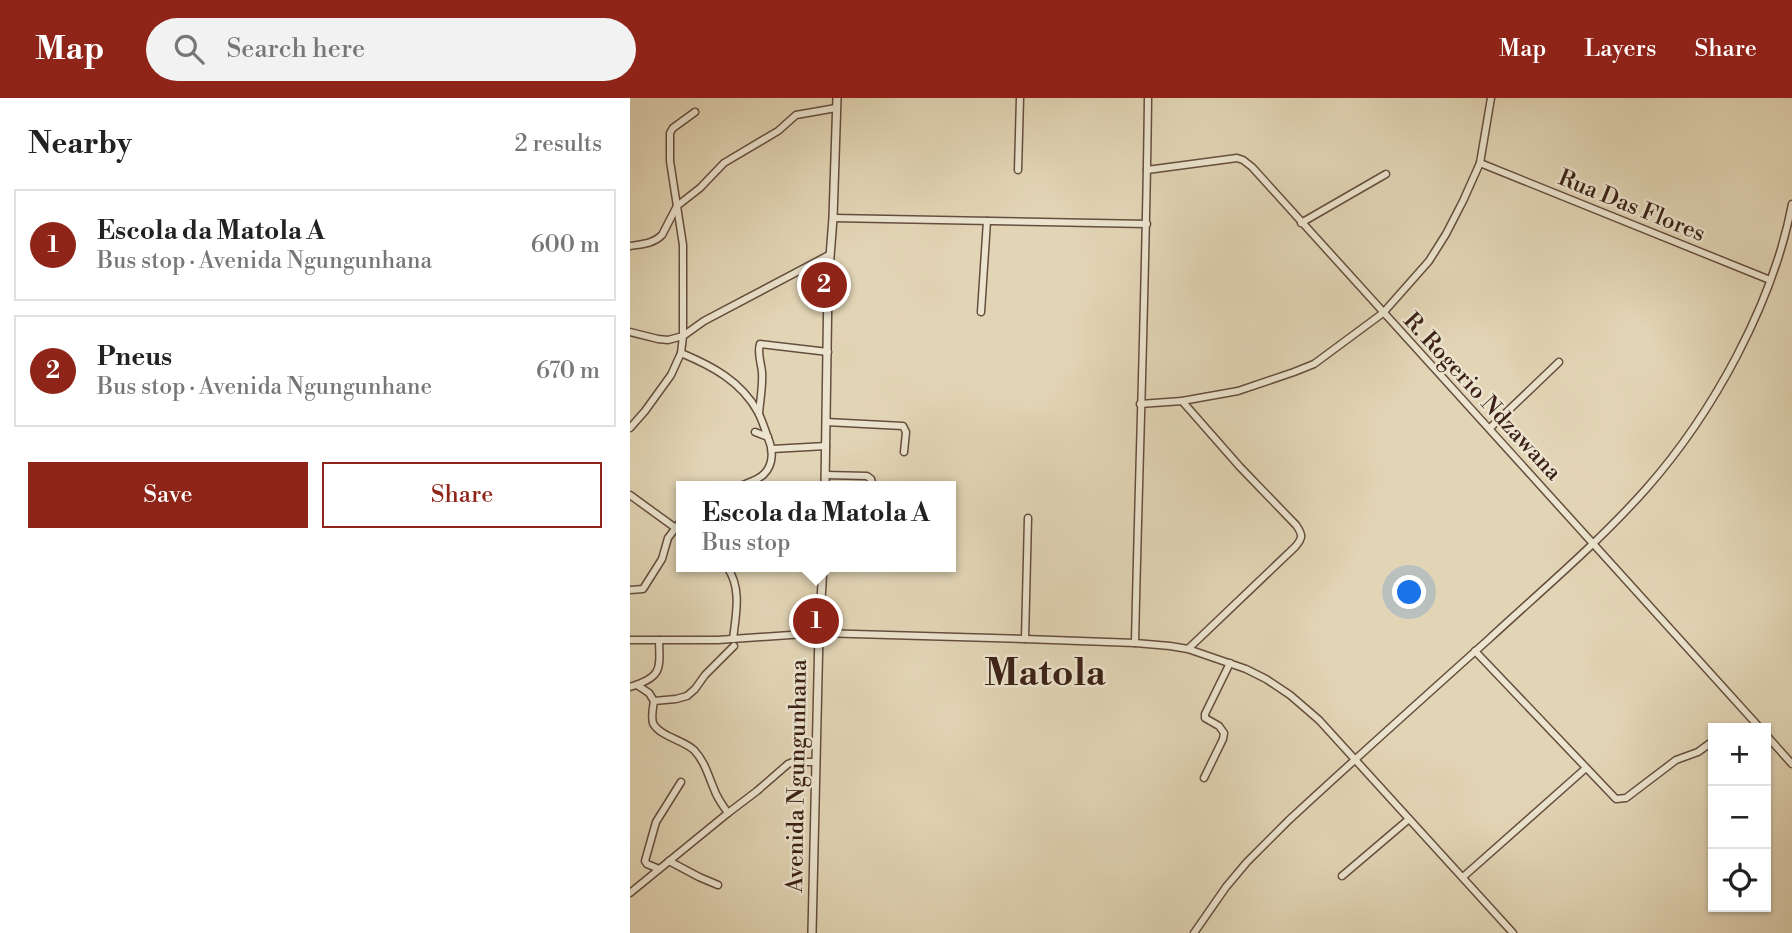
<!DOCTYPE html>
<html lang="en">
<head>
<meta charset="utf-8">
<style>
	body { margin:0; font-family:"Libre Bodoni",serif; background:#f2f2f2; color:#222 }
	.controls { position:absolute; right:21px; bottom:21px; display:grid; overflow:hidden; border-radius:0px; box-shadow:0 2px 5px #0004 }
	.controls button { width:63px; height:63px; display:grid; place-items:center; padding:0; border:0; border-bottom:2px solid #e0e0e0; background:#fff; color:#222; font:35px sans-serif }
	.you { position:absolute; left:780px; top:495px; width:24px; height:24px; margin:-18px; border:5px solid #fff; border-radius:50%; background:#1a73e8; box-shadow:0 0 0 10px #1a73e833 }
	.badge { display:grid; place-items:center; width:46px; height:46px; border-radius:50%; background:#8f2418; color:#fff; font-size:23px; font-weight:700 }
	.pin { position:absolute; translate:-50% -50%; border:4px solid #fff; box-shadow:0 2px 7px #0006 }
	.popup { position:absolute; left:46px; top:383px; width:280px; height:91px; box-sizing:border-box; display:grid; place-content:center; border-radius:0px; background:#fff; filter:drop-shadow(0 2px 5px #0005); font-size:23px; white-space:nowrap; color:#767676 }
	.popup b { font-size:26px; color:#222 }
	.popup::after { content:''; position:absolute; left:50%; top:100%; margin-left:-14px; border:14px solid transparent; border-top-color:#fff }
	.list { margin:0; padding:0; list-style:none }
	h2 { display:flex; justify-content:space-between; align-items:center; height:91px; margin:0; padding:0 28px; font-size:30px }
	h2 small { font-size:23px; font-weight:400; color:#767676 }
	.list li { display:grid; grid-template-columns:46px 1fr auto; gap:21px; align-items:center; box-sizing:border-box; height:112px; margin:0 14px 14px; padding:0 14px; border:2px solid #e0e0e0; border-radius:0px }
	.list b { display:block; font-size:26px; white-space:nowrap }
	.list p { margin:0; font-size:23px; white-space:nowrap; color:#767676 }
	.list em { font-size:23px; font-style:normal; color:#767676 }
	.actions { display:flex; gap:14px; padding:21px 28px }
	.actions a { flex:1; padding:16px 0; border:2px solid #8f2418; border-radius:0px; text-align:center; font-size:24px; color:#8f2418 }
	.actions .main { background:#8f2418; color:#fff }
	.icon { flex:none; width:38px; height:38px; fill:none; stroke:currentColor; stroke-width:2; stroke-linecap:round; stroke-linejoin:round }
	.map { position:relative; flex:none; width:1162px; height:835px; overflow:hidden }
	header { display:flex; align-items:center; gap:42px; box-sizing:border-box; height:98px; padding:0 35px; background:#8f2418; color:#fff }
	header strong { font-size:33px }
	nav { display:flex; gap:38px; margin-inline-start:auto; font-size:24px }
	.search { width:490px; height:63px; background:#f2f2f2; display:flex; align-items:center; gap:18px; box-sizing:border-box; padding:0 24px; border-radius:38px; color:#767676; font-size:26px }
	main { display:flex }
	aside { flex:1; background:#fff }
	.map>svg:first-child { display:block }
</style>
</head>
<body>
<header>
<strong>Map</strong>
<div class="search"><svg class="icon" aria-label="search" viewBox="0 0 24 24"><circle cx="10" cy="10" r="6"/><path d="M15 15l6 6"/></svg>Search here</div>
<nav><a>Map</a><a>Layers</a><a>Share</a></nav>
</header>
<main>
<aside>
<h2>Nearby<small>2 results</small></h2>
<ul class="list">
<li><span class="badge">1</span><div><b>Escola da Matola A</b><p>Bus stop · Avenida Ngungunhana</p></div><em>600 m</em></li>
<li><span class="badge">2</span><div><b>Pneus</b><p>Bus stop · Avenida Ngungunhane</p></div><em>670 m</em></li>
</ul>
<div class="actions"><a class="main">Save</a><a>Share</a></div>
</aside>
<div class="map">
<svg width="1162" height="835" viewBox="0 0 1162 835">
	<rect width="100%" height="100%" fill="#e2d5b5"/>
	<filter id="stains"><feTurbulence type="fractalNoise" baseFrequency=".00286" numOctaves="4"/><feColorMatrix values="0 0 0 0 .2 0 0 0 0 .09 0 0 0 0 .02 0 0 0 .5 -.17"/></filter>
	<radialGradient id="worn" r=".72"><stop offset=".6" stop-color="#630" stop-opacity="0"/><stop offset="1" stop-color="#630" stop-opacity=".3"/></radialGradient>
	<g fill="none" stroke-linecap="round" stroke-linejoin="round">
		<g stroke="#654e3e" stroke-width="9">
			<g id="minor">
				<path d="M 850,65 L 1140,182"/>
				<path d="M 388,72 L 390,0"/>
				<path d="M 517,72 L 607,60 L 613,62 L 622,69 L 1130,630"/>
				<path d="M 203,120 L 517,126"/>
				<path d="M 671,125 L 756,76"/>
				<path d="M 0,148 C 12,146 23,146 32,137 L 47,108 L 70,90 L 94,65 L 148,33 L 166,17 L 206,10"/>
				<path d="M 351,214 L 357,123"/>
				<path d="M 0,234 L 28,241 L 38,242 L 53,238 L 74,223 L 199,157"/>
				<path d="M 51,255 C 82,268 111,283 128,314 C 132,322 135,331 138,340 C 143,351 144,366 134,376 C 129,382 117,385 110,388"/>
				<path d="M 552,303 L 610,369 L 666,427 C 673,437 673,440 665,449 L 558,551"/>
				<path d="M 510,306 L 552,303 L 608,293 L 664,274 L 684,266 L 753,215 L 799,163 L 816,136 L 833,103 L 850,65 L 861,0"/>
				<path d="M 129,316 C 130,302 133,288 132,274 C 131,264 127,255 130,246 L 198,254"/>
				<path d="M 196,324 L 273,328 L 276,334 L 274,354"/>
				<path d="M 0,330 L 15,313 L 41,277 L 51,255 L 53,238 L 53,147 L 40,63 L 40,35 L 43,30 L 65,14"/>
				<path d="M 860,330 L 929,264"/>
				<path d="M 125,334 L 138,339"/>
				<path d="M 142,351 L 196,348"/>
				<path d="M 195,377 L 237,378 L 241,381 L 243,388"/>
				<path d="M 0,397 L 51,434"/>
				<path d="M 97,469 C 112,490 106,516 103,541"/>
				<path d="M 0,492 L 13,491 L 32,461 L 38,440 L 51,423"/>
				<path d="M 395,541 L 398,420"/>
				<path d="M 0,542 L 88,542 L 189,535 L 395,541 L 505,545 L 540,548 L 558,551 L 616,571 L 636,581 L 660,597 L 689,622 L 883,835"/>
				<path d="M 505,545 C 509,363 516,182 518,0"/>
				<path d="M 845,553 L 986,701 L 996,700 L 1046,662 L 1068,654 L 1083,643"/>
				<path d="M 7,587 L 19,595 L 24,603 C 23,610 21,618 23,625 C 29,638 53,642 64,652 C 75,664 78,677 84,691 C 87,700 93,708 98,715"/>
				<path d="M 0,589 C 32,579 30,572 29,542"/>
				<path d="M 24,603 L 46,601 L 57,598 L 65,591 L 75,577 L 104,548"/>
				<path d="M 1136,637 L 1162,666"/>
				<path d="M 574,680 L 593,641 L 594,635 L 589,628 L 575,620 L 575,616 L 600,565"/>
				<path d="M 39,763 L 69,779 L 88,787"/>
				<path d="M 29,771 L 17,766 L 15,763 L 26,724 L 51,684"/>
				<path d="M 712,778 L 779,721"/>
				<path d="M 833,779 L 956,670"/>
				<path d="M 0,795 L 98,715 L 127,693 L 158,666 L 163,664 L 185,664"/>
				<path d="M 564,835 L 596,789 L 617,764 L 659,722 C 725,661 792,601 859,541 C 912,492 968,445 1016,391 C 1083,315 1143,206 1162,106"/>
			</g>
		</g>
		<g stroke="#654e3e" stroke-width="10">
			<g id="tertiary">
				<path d="M 195,388 L 198,185 L 203,120 L 207,0"/>
				<path d="M 182,835 L 189,535 L 193,469"/>
			</g>
		</g>
		<use href="#minor" stroke="#ece4cf" stroke-width="6"/>
		<use href="#tertiary" stroke="#ece4cf" stroke-width="7"/>
	</g>
	<g text-anchor="middle" stroke-width="5" stroke-linejoin="round" paint-order="stroke">
		<g font-size="23" fill="#3b2117" stroke="#ece4cf">
			<text transform="translate(1002 107) rotate(22)" y="8">Rua Das Flores</text>
			<text transform="translate(853 298) rotate(47)" y="8">R. Rogerio Ndzawana</text>
			<text transform="translate(166 678) rotate(-89)" y="8">Avenida Ngungunhana</text>
		</g>
		<g font-size="37" font-weight="bold" fill="#3b2117" stroke="#ece4cf">
			<text x="415" y="587">Matola</text>
		</g>
	</g>
	<rect width="100%" height="100%" filter="url(#stains)"/>
	<rect width="100%" height="100%" fill="url(#worn)"/>
</svg>
<div class="controls">
<button>+</button>
<button>−</button>
<button><svg class="icon" aria-label="locate" viewBox="0 0 24 24"><circle cx="12" cy="12" r="6"/><path d="M12 2v4M12 18v4M2 12h4M18 12h4"/></svg></button>
</div>
<div class="you"></div>
<div class="pin badge" style="left:186px;top:523px">1</div>
<div class="popup"><b>Escola da Matola A</b>Bus stop</div>
<div class="pin badge" style="left:194px;top:187px">2</div>
</div>
</main>
</body>
</html>
